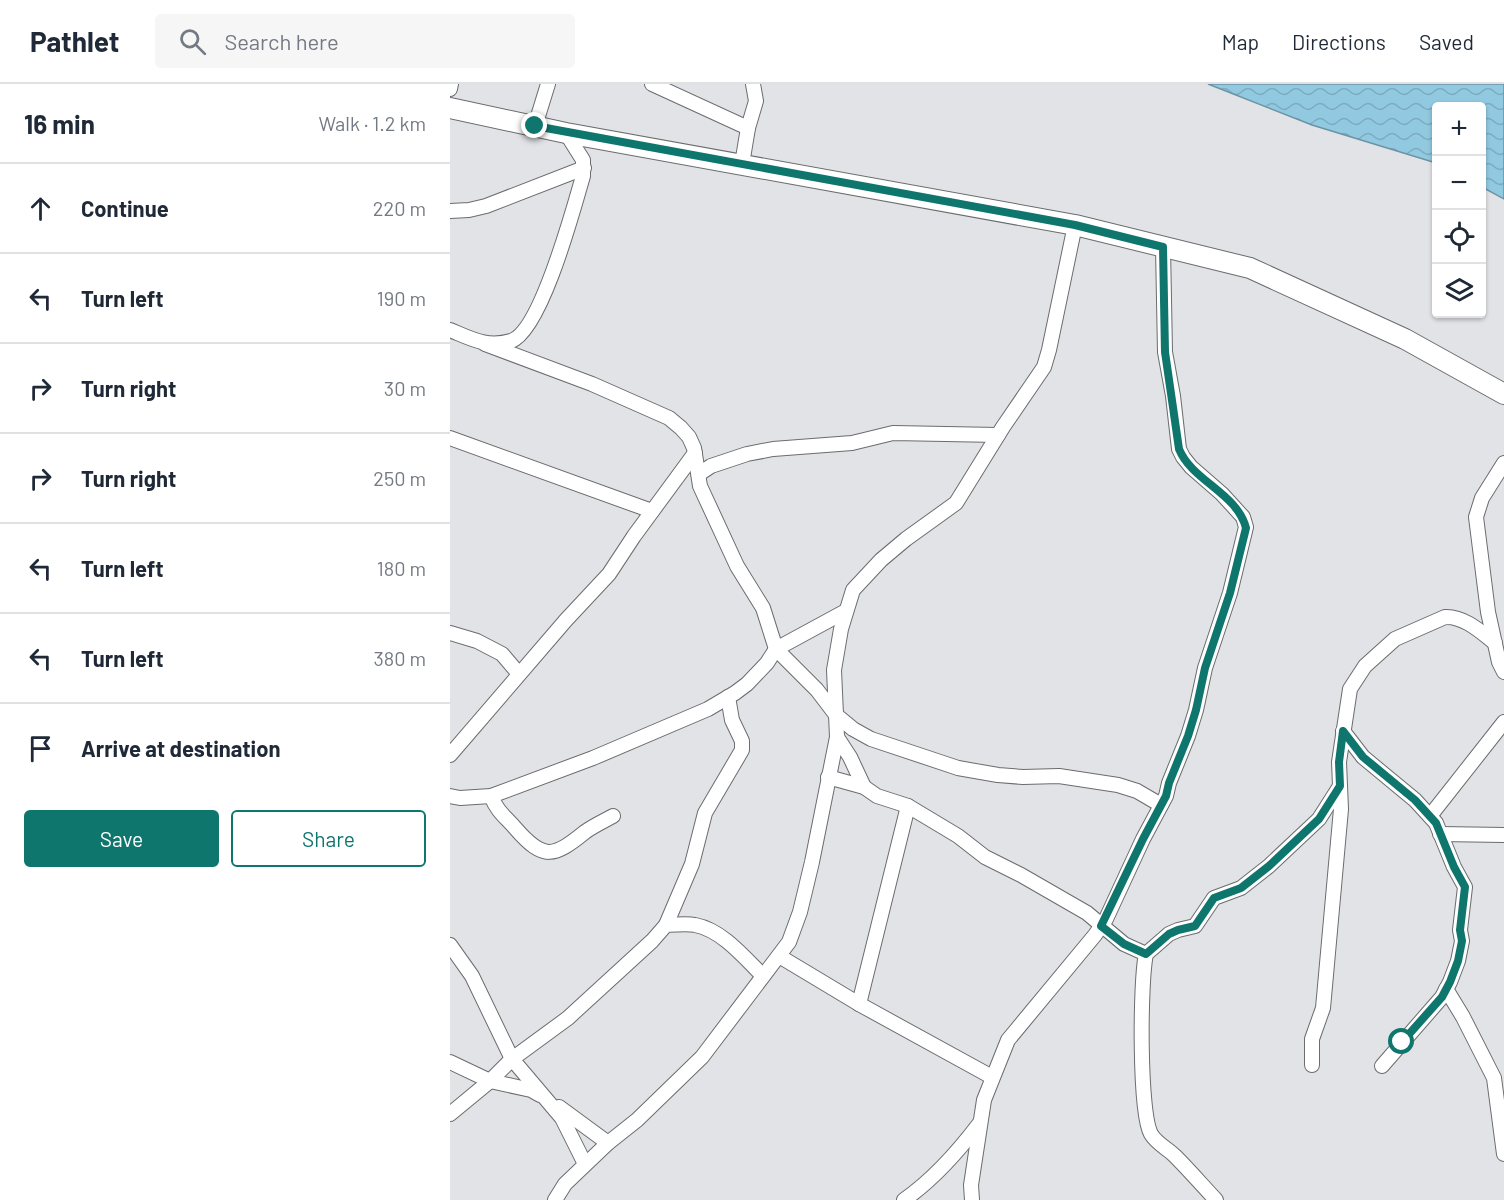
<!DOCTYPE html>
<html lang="en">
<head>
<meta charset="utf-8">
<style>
	body { margin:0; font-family:Barlow,sans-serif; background:#f6f6f7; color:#1f2937 }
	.controls { position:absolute; right:18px; top:18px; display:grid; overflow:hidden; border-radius:6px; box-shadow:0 2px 4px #0004 }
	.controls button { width:54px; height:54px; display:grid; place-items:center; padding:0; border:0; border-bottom:2px solid #e0e1e3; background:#fff; color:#1f2937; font:30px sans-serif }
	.stop { position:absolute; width:18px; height:18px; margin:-14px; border:4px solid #0f766e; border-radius:50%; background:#fff }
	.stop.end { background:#0f766e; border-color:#fff; box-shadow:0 2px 6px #0008 }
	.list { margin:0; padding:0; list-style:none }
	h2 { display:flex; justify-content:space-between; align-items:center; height:78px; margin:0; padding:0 24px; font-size:26px }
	h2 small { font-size:20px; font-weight:400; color:#747a83 }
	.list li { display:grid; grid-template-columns:39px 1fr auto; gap:18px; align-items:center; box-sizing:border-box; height:90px; padding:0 24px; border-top:2px solid #e0e1e3 }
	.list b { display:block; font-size:22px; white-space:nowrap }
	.list em { font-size:20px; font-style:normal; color:#747a83 }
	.actions { display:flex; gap:12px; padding:18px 24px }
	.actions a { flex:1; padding:14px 0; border:2px solid #0f766e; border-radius:6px; text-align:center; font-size:21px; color:#0f766e }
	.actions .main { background:#0f766e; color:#fff }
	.icon { flex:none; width:33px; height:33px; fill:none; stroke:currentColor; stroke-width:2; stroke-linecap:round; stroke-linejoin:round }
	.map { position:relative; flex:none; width:1054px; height:1116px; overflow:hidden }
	header { display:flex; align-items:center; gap:36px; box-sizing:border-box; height:84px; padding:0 30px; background:#fff; border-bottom:2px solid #e0e1e3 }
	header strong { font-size:28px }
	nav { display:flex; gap:33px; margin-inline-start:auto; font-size:21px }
	.search { width:420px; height:54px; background:#f6f6f7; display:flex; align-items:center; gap:15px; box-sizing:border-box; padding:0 21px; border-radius:6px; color:#747a83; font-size:22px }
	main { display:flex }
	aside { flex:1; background:#fff }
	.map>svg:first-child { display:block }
</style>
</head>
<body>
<header>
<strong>Pathlet</strong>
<div class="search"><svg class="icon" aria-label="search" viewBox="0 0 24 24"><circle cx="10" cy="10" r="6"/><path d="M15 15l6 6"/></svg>Search here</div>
<nav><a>Map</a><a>Directions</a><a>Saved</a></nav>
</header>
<main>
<aside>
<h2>16 min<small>Walk · 1.2 km</small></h2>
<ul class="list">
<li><svg class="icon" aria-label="ahead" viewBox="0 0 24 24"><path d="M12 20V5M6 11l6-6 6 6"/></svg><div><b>Continue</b></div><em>220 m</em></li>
<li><svg class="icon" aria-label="left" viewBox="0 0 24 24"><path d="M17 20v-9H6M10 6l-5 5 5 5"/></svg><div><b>Turn left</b></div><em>190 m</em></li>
<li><svg class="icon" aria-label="right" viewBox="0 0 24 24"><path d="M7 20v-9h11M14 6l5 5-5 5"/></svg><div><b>Turn right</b></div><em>30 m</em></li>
<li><svg class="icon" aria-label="right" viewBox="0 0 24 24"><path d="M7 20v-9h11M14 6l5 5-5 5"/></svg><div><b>Turn right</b></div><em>250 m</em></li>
<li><svg class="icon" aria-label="left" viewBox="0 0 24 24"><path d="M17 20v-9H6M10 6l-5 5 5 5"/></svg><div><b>Turn left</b></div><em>180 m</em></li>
<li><svg class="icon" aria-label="left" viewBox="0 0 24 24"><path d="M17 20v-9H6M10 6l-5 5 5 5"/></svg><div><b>Turn left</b></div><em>380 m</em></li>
<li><svg class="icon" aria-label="arrive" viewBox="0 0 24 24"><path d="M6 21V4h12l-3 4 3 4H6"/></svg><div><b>Arrive at destination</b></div></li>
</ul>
<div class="actions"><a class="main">Save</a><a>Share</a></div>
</aside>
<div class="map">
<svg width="1054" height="1116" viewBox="0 0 1054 1116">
	<defs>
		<pattern id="water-waves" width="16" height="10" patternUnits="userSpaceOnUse" patternTransform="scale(1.5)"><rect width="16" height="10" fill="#91c9e1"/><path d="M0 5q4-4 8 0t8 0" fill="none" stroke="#7cacc0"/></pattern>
	</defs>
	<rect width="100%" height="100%" fill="#e1e3e6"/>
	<path fill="url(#water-waves)" stroke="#6c93a4" stroke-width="1.5" d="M 758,0 L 1054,0 L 1054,115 L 1032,103 L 1032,22 L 986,22 L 986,79 L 862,41 Z"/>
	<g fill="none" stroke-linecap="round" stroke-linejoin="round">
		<g stroke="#6a6c6e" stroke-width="16">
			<g id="street">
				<path d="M 202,0 L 298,44"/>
				<path d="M 0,5 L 1,0"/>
				<path d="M 85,42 L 98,0"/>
				<path d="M 292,80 L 298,44 L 306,17 L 303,0"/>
				<path d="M 0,127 L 19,126 L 36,122 L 134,84"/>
				<path d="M 0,246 C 22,255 37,264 61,257 C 91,247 124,123 133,92 L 133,76 L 116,49"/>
				<path d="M 35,260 L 142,300 L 219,334 L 231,344 L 239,353 L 244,364 L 250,402 L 287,482 L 313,524 L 326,565 L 367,606 L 386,631 L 403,645 L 421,655 L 508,684 L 548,691 L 573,693 L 609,692 L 668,701 L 687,707 L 711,721"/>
				<path d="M 0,354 L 202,427"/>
				<path d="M 1054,379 L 1032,414 L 1026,433 L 1038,528 L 1049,578 L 1054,588"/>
				<path d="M 249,390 L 261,382 L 297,370 L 323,365 L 402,359 L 443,349 L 548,351"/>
				<path d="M 0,549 L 27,557 L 52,570 L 69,590"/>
				<path d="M 893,647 L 913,673 L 965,716 L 986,739 L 1004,783 L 1015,803 L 1010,846 L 1012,857 L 1008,877 L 1000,898 L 992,913 L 932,982"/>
				<path d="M 387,653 L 400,673 L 414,703"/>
				<path d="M 0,671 L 116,536 L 159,490 L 184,452 L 245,369"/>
				<path d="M 378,693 L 414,703 L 427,712 L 458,722 L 508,752 L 535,773 L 571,791 L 637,829 L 674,860 L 696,870"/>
				<path d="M 0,712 L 10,714 L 41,712 L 143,674 L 258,625 L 285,609 L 297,600 L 317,579 L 326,565 L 396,527"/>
				<path d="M 41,712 C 48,729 55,732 66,745 C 94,777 104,773 135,748 C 143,742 154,737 163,732"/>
				<path d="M 980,732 L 1054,638"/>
				<path d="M 990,750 L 1054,751"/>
				<path d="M 216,841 L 242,780 L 255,729 L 292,666 L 292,657 L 282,636 L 278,613"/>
				<path d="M 0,861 L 22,892 L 62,975 L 112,1034 L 135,1080"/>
				<path d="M 329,872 L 409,920 L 542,993"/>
				<path d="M 996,905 L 1013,933 L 1044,994 L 1054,1070"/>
				<path d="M 409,920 L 458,722"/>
				<path d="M 0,978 L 40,997 L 81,1006 L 90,1011"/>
				<path d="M 862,981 L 862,955 L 873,924 L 891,725 L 889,678 L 900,605 L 915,582 L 945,555 L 995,533 C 1014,532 1031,548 1045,559"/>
				<path d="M 109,1023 L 158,1059"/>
				<path d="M 0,1030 L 40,997 L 62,975 L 118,934 L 202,857 L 216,841 C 226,841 236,839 245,841 C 272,846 294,873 313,892"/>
				<path d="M 105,1116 L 115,1100 L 158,1059 L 187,1036 L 252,973 L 339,858 L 350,828 L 362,778 L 387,653 L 384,586 L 391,545 L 403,506 L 431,476 L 456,455 L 506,419 L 553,343 L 594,283 L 599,266 L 625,141"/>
				<path d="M 454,1116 C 484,1095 507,1069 529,1040"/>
				<path d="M 522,1116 L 521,1101 L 534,1016 L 558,956 L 645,851 L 656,835 L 693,755 L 716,712 L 719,699 L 738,652 L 746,626 L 755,584 L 780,509 L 796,443 L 793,433 L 772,410 L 741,383 L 733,373 L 729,365 L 723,312 L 715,268 L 713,163"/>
				<path d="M 766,1116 C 752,1101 739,1086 725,1072 C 717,1064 707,1060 701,1050 C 689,1028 690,897 696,870 L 719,850 L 728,846 L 745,842 L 764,814 L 791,804 L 819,782 L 869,735 L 890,702"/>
			</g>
		</g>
		<g stroke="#6a6c6e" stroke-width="22">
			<path id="secondary" d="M 0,24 L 116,49 L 625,141 L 800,184 L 955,255 L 1054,310"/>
		</g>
		<use href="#street" stroke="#fff" stroke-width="14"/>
		<use href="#secondary" stroke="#fff" stroke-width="20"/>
	</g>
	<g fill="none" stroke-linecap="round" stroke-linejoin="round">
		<path stroke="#0f766e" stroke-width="8" d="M 85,42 L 625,141 L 713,163 L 715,268 L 729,365 C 742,397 787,409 796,444 L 780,509 L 755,584 L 746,626 L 738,652 L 719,699 L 716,712 L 693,755 L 651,842 L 674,860 L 696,870 L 719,850 L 728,846 L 745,842 L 764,814 L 791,804 L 819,782 L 869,735 L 890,702 L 889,678 L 893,647 L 913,673 L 965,716 L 986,739 L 1004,783 L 1015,803 L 1010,846 L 1012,857 L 1008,877 L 1000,898 L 992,913 L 952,958"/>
	</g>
</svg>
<div class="controls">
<button>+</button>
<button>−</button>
<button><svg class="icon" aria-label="locate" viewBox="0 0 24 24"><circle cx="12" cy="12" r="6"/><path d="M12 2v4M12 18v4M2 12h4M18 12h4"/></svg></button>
<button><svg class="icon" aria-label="layers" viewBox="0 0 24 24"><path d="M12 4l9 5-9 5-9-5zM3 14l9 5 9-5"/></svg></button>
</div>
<div class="stop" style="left:952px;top:958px"></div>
<div class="stop end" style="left:85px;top:42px"></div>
</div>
</main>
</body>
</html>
